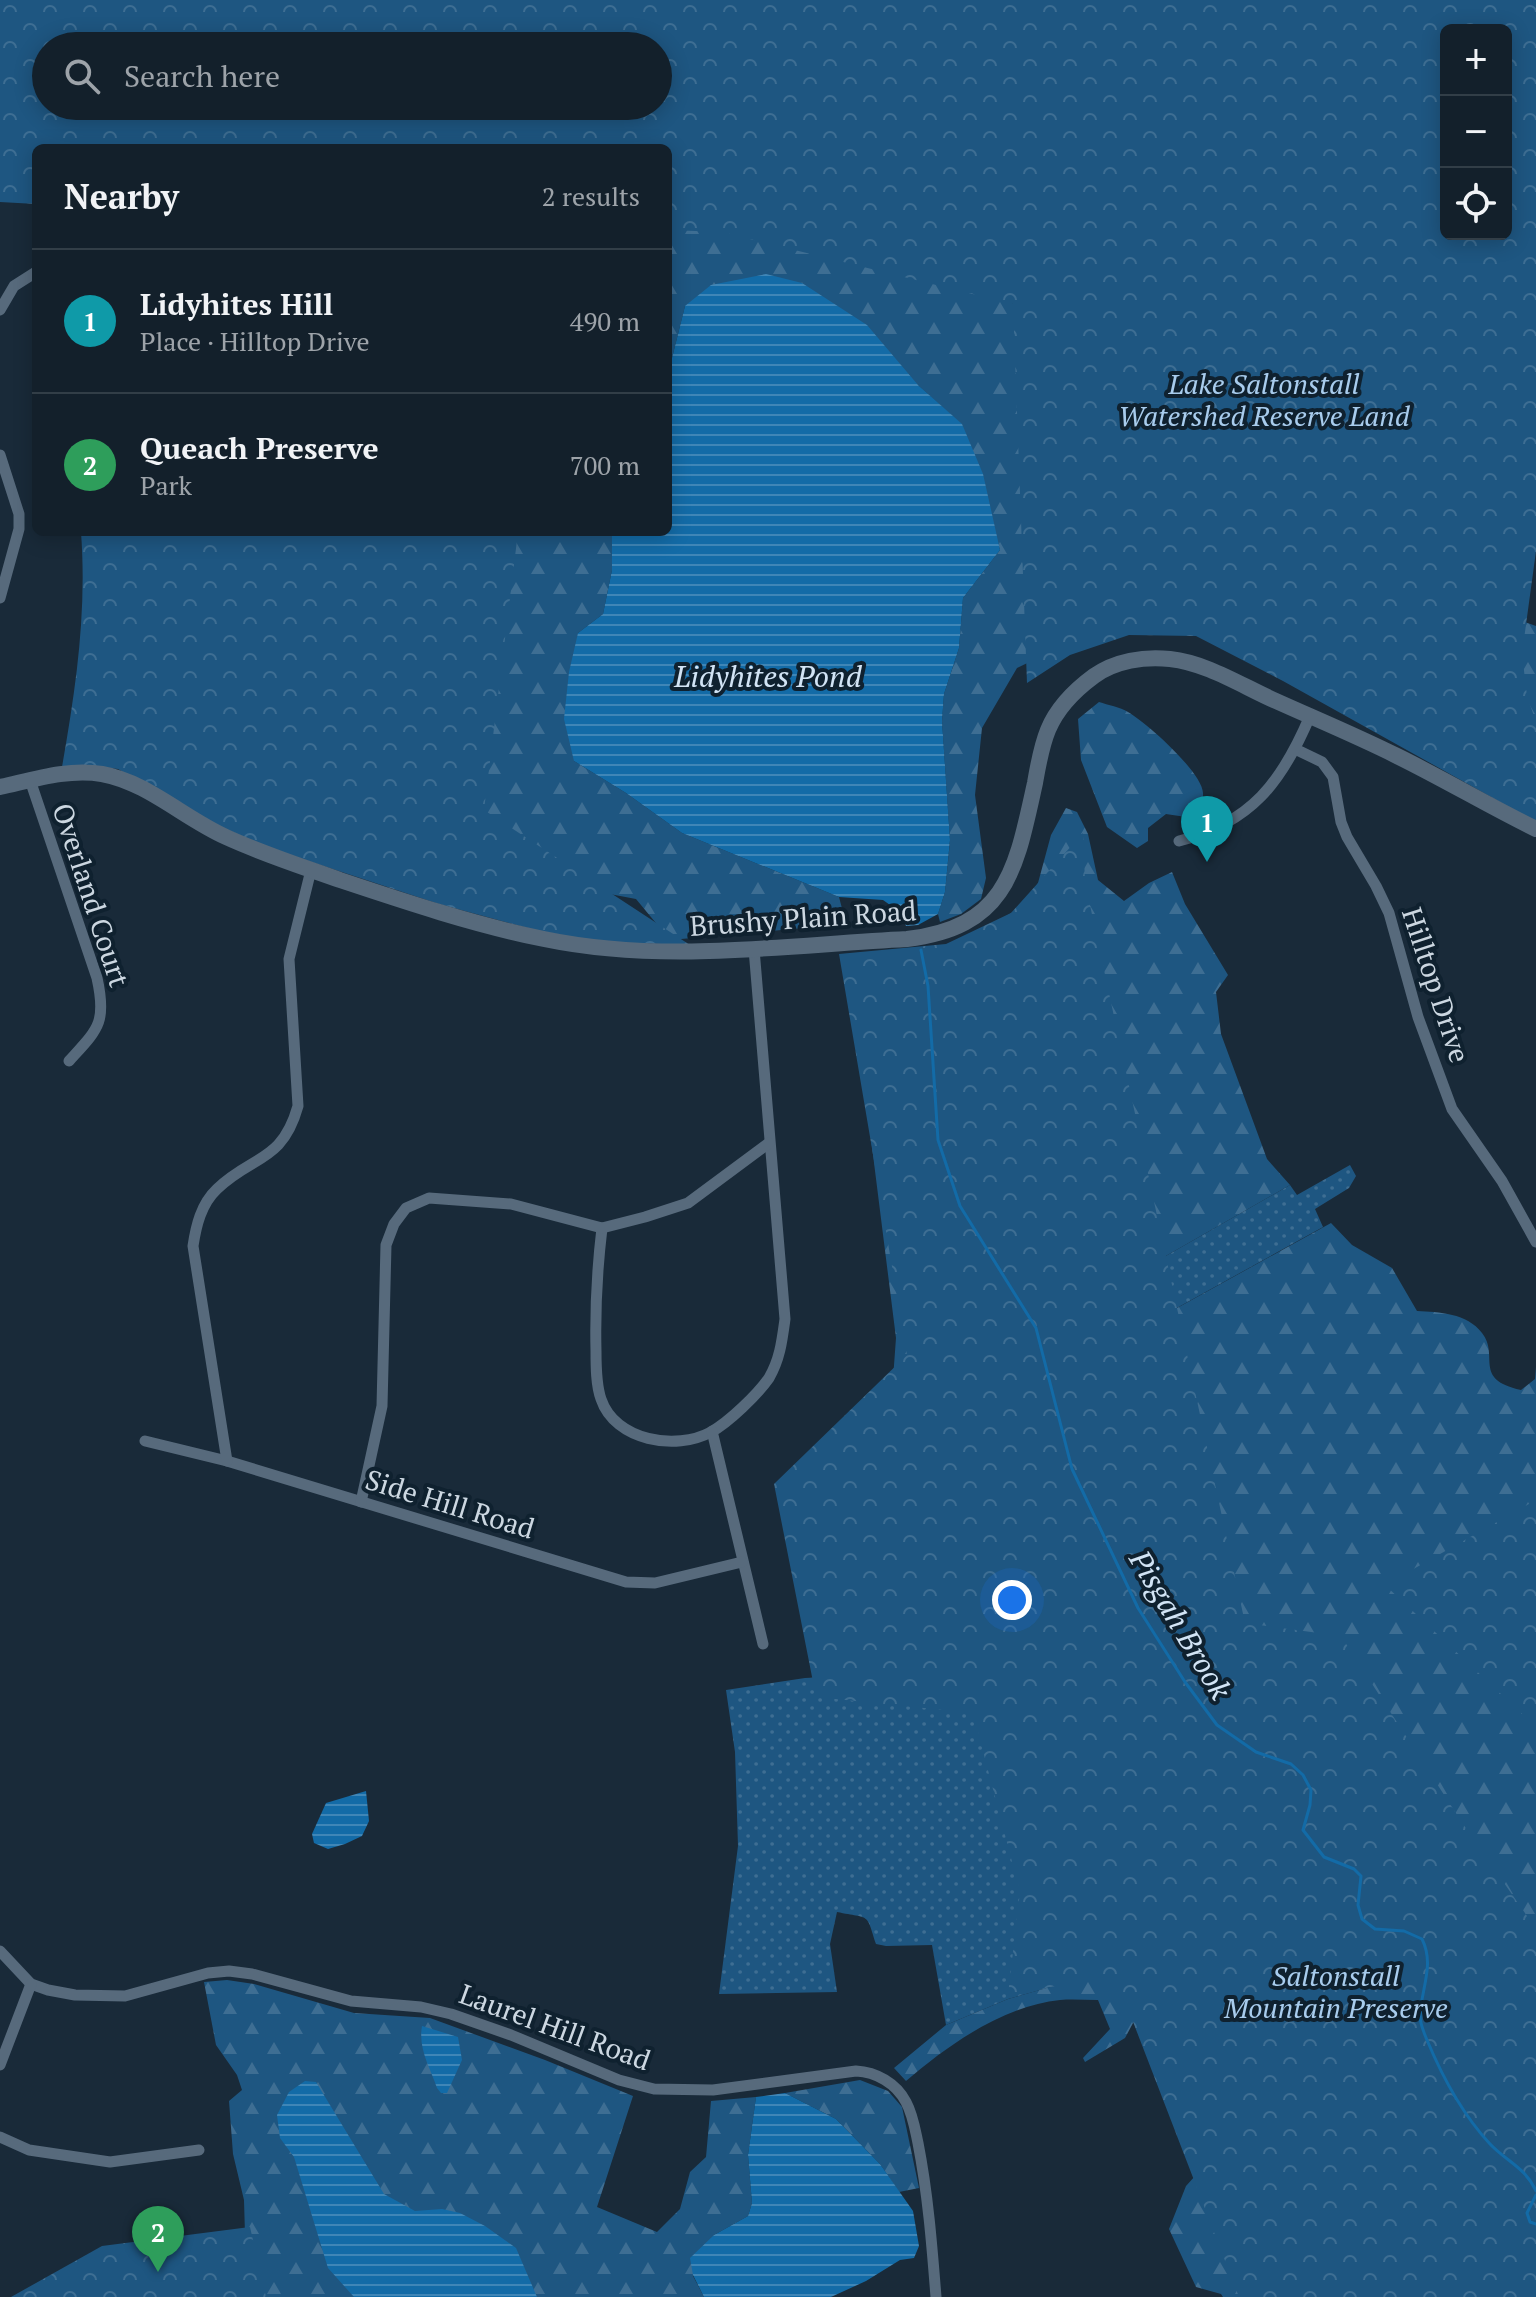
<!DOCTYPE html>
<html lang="en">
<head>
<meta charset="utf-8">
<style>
	body { margin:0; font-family:"PT Serif",serif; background:#202d37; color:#f1f3f6 }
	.controls { position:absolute; right:24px; top:24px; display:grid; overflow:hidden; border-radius:12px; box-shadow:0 4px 20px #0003 }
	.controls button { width:72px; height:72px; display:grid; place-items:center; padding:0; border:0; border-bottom:2px solid #323e47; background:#13202b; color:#f1f3f6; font:40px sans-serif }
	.you { position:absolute; left:1012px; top:1600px; width:28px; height:28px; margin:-20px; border:6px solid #fff; border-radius:50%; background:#1a73e8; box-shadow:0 0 0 12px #1a73e833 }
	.badge { display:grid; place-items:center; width:52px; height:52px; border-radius:50%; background:#2563eb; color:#fff; font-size:26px; font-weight:700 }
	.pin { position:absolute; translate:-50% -66px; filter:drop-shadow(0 2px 4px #0008) }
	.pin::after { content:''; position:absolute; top:42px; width:28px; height:24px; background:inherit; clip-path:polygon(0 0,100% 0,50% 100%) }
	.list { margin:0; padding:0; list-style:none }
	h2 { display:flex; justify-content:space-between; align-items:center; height:104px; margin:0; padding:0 32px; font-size:34px }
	h2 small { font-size:26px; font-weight:400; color:#9da3a9 }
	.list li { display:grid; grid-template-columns:52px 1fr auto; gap:24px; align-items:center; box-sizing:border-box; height:144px; padding:0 32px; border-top:2px solid #323e47 }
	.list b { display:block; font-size:30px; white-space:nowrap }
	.list p { margin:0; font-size:26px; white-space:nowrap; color:#9da3a9 }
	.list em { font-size:26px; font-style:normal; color:#9da3a9 }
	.icon { flex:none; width:44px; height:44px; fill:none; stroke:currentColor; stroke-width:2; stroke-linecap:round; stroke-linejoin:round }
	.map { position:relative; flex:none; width:1536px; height:2297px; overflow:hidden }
	.search { position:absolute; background:#13202b; box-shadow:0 4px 20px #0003; left:32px; top:32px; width:640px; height:88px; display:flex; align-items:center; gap:20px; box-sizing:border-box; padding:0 28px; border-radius:44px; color:#9da3a9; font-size:30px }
	.panel { position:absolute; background:#13202b; box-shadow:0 4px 20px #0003; left:32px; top:144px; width:640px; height:392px; border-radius:12px }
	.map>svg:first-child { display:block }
</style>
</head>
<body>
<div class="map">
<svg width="1536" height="2297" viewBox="0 0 1536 2297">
	<defs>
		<pattern id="grass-dots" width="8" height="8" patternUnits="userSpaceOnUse" patternTransform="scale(2)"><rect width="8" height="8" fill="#1e5681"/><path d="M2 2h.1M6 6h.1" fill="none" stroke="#3e6e93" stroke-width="1.8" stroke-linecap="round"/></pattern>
		<pattern id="forest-firs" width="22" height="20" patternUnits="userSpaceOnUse" patternTransform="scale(2)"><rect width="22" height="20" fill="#1e5681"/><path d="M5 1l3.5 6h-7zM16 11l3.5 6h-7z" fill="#3e6e93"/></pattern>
		<pattern id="park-crowns" width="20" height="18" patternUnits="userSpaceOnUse" patternTransform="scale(2)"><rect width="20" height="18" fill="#1e5681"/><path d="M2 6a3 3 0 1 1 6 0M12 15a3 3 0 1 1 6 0" fill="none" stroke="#3e6e93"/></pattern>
		<pattern id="water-rules" width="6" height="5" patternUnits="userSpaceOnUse" patternTransform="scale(2)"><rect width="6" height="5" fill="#136ba7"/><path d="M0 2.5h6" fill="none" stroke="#3f86b7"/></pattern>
	</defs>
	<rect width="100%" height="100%" fill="#192a39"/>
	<g fill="url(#grass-dots)">
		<path d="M 1350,1165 L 1356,1176 L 1349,1188 L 1315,1209 L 1323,1227 L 1063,1371 L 1045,1325 L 1290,1185 L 1297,1195 Z"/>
		<path d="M 989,1669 L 1072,1981 L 1008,1999 L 946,2025 L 932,1945 L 886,1946 L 876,1944 C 866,1912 871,1919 837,1912 L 830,1944 L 837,1992 L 719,1994 L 738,1846 L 735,1752 L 726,1690 L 805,1678 Z"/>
	</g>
	<g fill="url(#forest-firs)">
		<path d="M 0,0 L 46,46 L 46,106 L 658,106 L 658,81 L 1516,619 L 1536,626 L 1536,777 L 1203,634 L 1104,626 L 1017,668 L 982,728 L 975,795 L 986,878 L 981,899 L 961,914 L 940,922 L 938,914 L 945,892 L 950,841 L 942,721 L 944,694 L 959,648 L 963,598 L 1000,550 L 962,425 L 918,385 L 685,306 L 668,374 L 668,148 L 36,148 L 0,51 Z"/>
		<path d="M 85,532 L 612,532 L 612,570 L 603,614 L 578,633 L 574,761 L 626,793 L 682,833 L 839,897 L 845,920 L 815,927 L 670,940 L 636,899 L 420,858 Z"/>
		<path d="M 1099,702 C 1108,705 1120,707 1128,712 C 1147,723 1202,772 1203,793 C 1204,804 1194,811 1186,817 L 1166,814 L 1148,828 L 1148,841 L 1137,848 L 1107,827 L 1081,760 L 1078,719 Z"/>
		<path d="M 1066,808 L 1077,812 L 1088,834 L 1098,880 L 1124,901 L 1149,883 L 1172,872 L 1185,904 L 1228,975 L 1216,992 L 1221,1034 L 1267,1159 L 1290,1185 L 1045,1325 L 1063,1371 L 1331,1223 L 1352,1245 L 1392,1268 L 1417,1311 C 1439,1312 1467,1313 1482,1333 C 1500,1356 1472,1379 1521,1390 L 1535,1379 L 1536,1367 L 1536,2297 L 1223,2297 L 1221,2294 L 1196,2287 L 1169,2229 L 1186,2186 L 1206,2164 L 1147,1997 L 1125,2038 L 1085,2062 L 1083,2058 L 1110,2029 L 1098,2000 C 1085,2000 1072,1999 1060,2000 C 1003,2006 948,2045 906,2081 L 894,2068 L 946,2025 L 1008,1999 L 1071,1981 L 892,1393 L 896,1338 L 864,1083 L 943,955 L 1024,905 L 1038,883 L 1051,835 Z"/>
		<path d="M 227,1980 L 254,1984 L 354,2013 L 430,2018 L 545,2060 L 633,2096 L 597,2207 L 657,2232 L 680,2209 L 690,2172 L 706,2157 L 711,2101 L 756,2097 L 748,2155 L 752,2203 L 748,2216 L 714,2235 L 693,2276 L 704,2297 L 21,2297 L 245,2234 L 244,2200 L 233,2154 L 229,2101 L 242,2090 L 237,2075 L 216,2045 L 204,1982 Z"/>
		<path d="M 860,2080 L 888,2091 L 902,2107 L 919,2188 L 899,2192 L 880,2164 L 836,2119 L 785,2093 Z"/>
	</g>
	<g fill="url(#park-crowns)" fill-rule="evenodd">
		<path d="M 0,0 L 1536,0 L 1536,551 L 1522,654 L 1527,696 L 1536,722 L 1536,822 L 1283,681 L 1196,636 L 1129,635 L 1070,655 L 1027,683 L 1013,304 L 722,232 L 668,230 L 668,148 L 36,148 L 36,204 L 0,202 ZM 1446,30 L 1506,30 L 1506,234 L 1446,234 ZM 46,46 L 658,46 L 658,106 L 46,106 Z"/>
		<path d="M 81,532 L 518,532 L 484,810 L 690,945 L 601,942 L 539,931 L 439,904 L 269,848 L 208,821 L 118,769 L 87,765 L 62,767 C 76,688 87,612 81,532 Z"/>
		<path d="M 1083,833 L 1085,882 L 1245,1623 L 1341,1636 L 1463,1824 L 1536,1929 L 1536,2297 L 1239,2297 L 1115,1975 L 1008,1995 L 1020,1892 L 973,1713 L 816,1697 L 774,1484 L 907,1355 L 839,954 L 946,944 L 1011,913 Z"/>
		<path d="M 1536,1500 L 1536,1727 L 1385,1585 Z"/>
		<path d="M 250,2227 L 266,2297 L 11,2297 L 102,2246 Z"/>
	</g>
	<g fill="url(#water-rules)">
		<path d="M 766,274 L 802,283 L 867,325 L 918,385 L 962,424 L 983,474 L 1000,550 L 963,598 L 959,648 L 944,694 L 942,721 L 950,840 L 945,892 L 938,914 L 918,925 L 906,926 L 900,912 L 883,900 L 839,897 L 682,833 L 626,793 L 574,761 L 564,719 L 569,672 L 578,633 L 603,614 L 612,570 L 612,532 L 668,532 L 668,374 L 685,306 L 711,285 Z"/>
		<path d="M 366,1791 L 369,1821 L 362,1836 L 345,1844 L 328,1849 L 314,1843 L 312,1834 L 326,1803 Z"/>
		<path d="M 422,2026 L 458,2037 L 462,2060 L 447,2093 L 441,2093 L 437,2088 C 430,2067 418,2049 422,2026 Z"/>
		<path d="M 305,2081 L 316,2082 L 384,2194 L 415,2211 L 442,2209 L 460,2213 L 485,2226 L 516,2248 L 537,2297 L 354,2297 L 328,2268 L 294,2157 L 280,2138 L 277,2115 L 289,2092 Z"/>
		<path d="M 785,2093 L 836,2119 L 880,2164 L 913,2211 L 919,2246 L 914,2258 L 900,2260 L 866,2281 L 831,2297 L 704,2297 L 693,2275 L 690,2258 L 714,2235 L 748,2216 L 752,2203 L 748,2155 L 756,2097 Z"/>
	</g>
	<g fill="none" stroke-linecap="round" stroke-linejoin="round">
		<g stroke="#136ba7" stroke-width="3">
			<path d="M 921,950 L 928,986 L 938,1140 L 960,1206 L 1036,1328 L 1072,1469 L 1138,1608 L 1185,1682 L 1217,1725 L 1256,1752 L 1291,1764 L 1303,1775 L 1311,1790 L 1310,1805 L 1303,1830 L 1324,1857 L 1354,1869 L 1361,1876 L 1358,1905 L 1362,1919 L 1375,1929 L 1404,1931 L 1422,1939 C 1435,1965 1421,1989 1420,2016 C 1420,2023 1424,2033 1427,2040 C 1442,2076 1463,2115 1490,2144 C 1506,2161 1526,2168 1536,2191"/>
			<path d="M 1536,2195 L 1527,2213 L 1530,2222 L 1536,2224"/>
		</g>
		<g stroke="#576a7c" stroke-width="11">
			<path d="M 0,310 L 14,286 L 36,272"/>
			<path d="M 0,455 L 19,514 L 19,529 L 0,598"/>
			<path d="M 1295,749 L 1322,762 L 1333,777 L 1341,822 L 1347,837 L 1376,886 L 1389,913 L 1418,1017 L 1452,1109 L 1502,1181 L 1536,1242"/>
			<path d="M 30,780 L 97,978 C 107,1023 98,1029 69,1061"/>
			<path d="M 1179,841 C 1251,823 1282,782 1310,716"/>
			<path d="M 602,1228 C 597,1270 595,1309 596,1351 C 596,1366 596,1385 601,1399 C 615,1441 676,1451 711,1432 C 729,1422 757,1395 769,1378 C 780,1359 782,1341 785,1319 L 754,949"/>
			<path d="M 712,1431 L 763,1644"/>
			<path d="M 145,1441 L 227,1461 L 626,1582 L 655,1583 L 742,1562"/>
			<path d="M 227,1461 L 193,1246 C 196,1226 201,1204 217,1189 C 252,1155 282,1163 298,1106 L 289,959 L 311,870"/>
			<path d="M 361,1502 L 382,1406 L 386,1245 L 394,1224 L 406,1208 L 429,1198 L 511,1204 L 602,1228 L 645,1217 L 688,1203 L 769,1143"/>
			<path d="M 0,1951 L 31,1984 L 48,1990 L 75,1995 L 125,1996 L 208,1973 L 229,1971 L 252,1974 L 351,2001 L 421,2007 L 451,2014 L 511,2035 L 619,2080 L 654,2089 L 713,2090 L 856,2071 C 876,2072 896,2083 906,2102 C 913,2115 915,2129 918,2143 C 928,2194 932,2246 936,2297"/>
			<path d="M 0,2065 L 31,1984"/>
			<path d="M 0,2137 L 29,2150 L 110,2162 L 199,2150"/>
		</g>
		<path stroke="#576a7c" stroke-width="16" d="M 0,787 C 32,780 68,768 102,774 C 147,782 185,819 226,837 C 263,854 301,866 340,880 C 406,902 475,925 544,939 C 664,964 786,945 907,939 C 1008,927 1016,868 1035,783 C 1038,766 1041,747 1048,730 C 1057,708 1075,690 1094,676 C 1115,661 1144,656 1170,659 C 1207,663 1242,686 1276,701 C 1316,719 1357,736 1397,756 C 1444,779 1489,806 1536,829"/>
	</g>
	<g text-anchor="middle" stroke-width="8" stroke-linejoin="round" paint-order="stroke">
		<g font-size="28" font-style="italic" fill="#a8cced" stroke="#0f212f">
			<text x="1264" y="394">Lake Saltonstall<tspan x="1264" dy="32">Watershed Reserve Land</tspan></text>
			<text x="1336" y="1986">Saltonstall<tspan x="1336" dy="32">Mountain Preserve</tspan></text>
		</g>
		<g font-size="28" fill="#ccd7e1" stroke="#0f212f">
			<text transform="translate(91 895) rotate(72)" y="10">Overland Court</text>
			<text transform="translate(803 918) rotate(-4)" y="10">Brushy Plain Road</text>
			<text transform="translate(1436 985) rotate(72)" y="10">Hilltop Drive</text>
			<text transform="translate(450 1504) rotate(17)" y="10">Side Hill Road</text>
			<text transform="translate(555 2027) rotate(20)" y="10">Laurel Hill Road</text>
		</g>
		<g font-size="30" font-style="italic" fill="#d2e4f5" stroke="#0f212f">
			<text x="768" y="687">Lidyhites Pond</text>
			<text transform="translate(1180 1625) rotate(59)" y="10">Pisgah Brook</text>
		</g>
	</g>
</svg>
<div class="controls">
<button>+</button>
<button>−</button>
<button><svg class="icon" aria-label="locate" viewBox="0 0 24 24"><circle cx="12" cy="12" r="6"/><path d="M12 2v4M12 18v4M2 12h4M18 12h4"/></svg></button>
</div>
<div class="you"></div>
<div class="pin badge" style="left:1207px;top:862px;background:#0f9aa8">1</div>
<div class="pin badge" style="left:158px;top:2272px;background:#2e9e5b">2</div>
<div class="search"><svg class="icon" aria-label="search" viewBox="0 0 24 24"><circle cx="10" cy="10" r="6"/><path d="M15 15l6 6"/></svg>Search here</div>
<section class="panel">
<h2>Nearby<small>2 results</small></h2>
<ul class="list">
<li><span class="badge" style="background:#0f9aa8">1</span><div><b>Lidyhites Hill</b><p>Place · Hilltop Drive</p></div><em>490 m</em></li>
<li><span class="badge" style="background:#2e9e5b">2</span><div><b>Queach Preserve</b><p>Park</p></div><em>700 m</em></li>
</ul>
</section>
</div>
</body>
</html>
